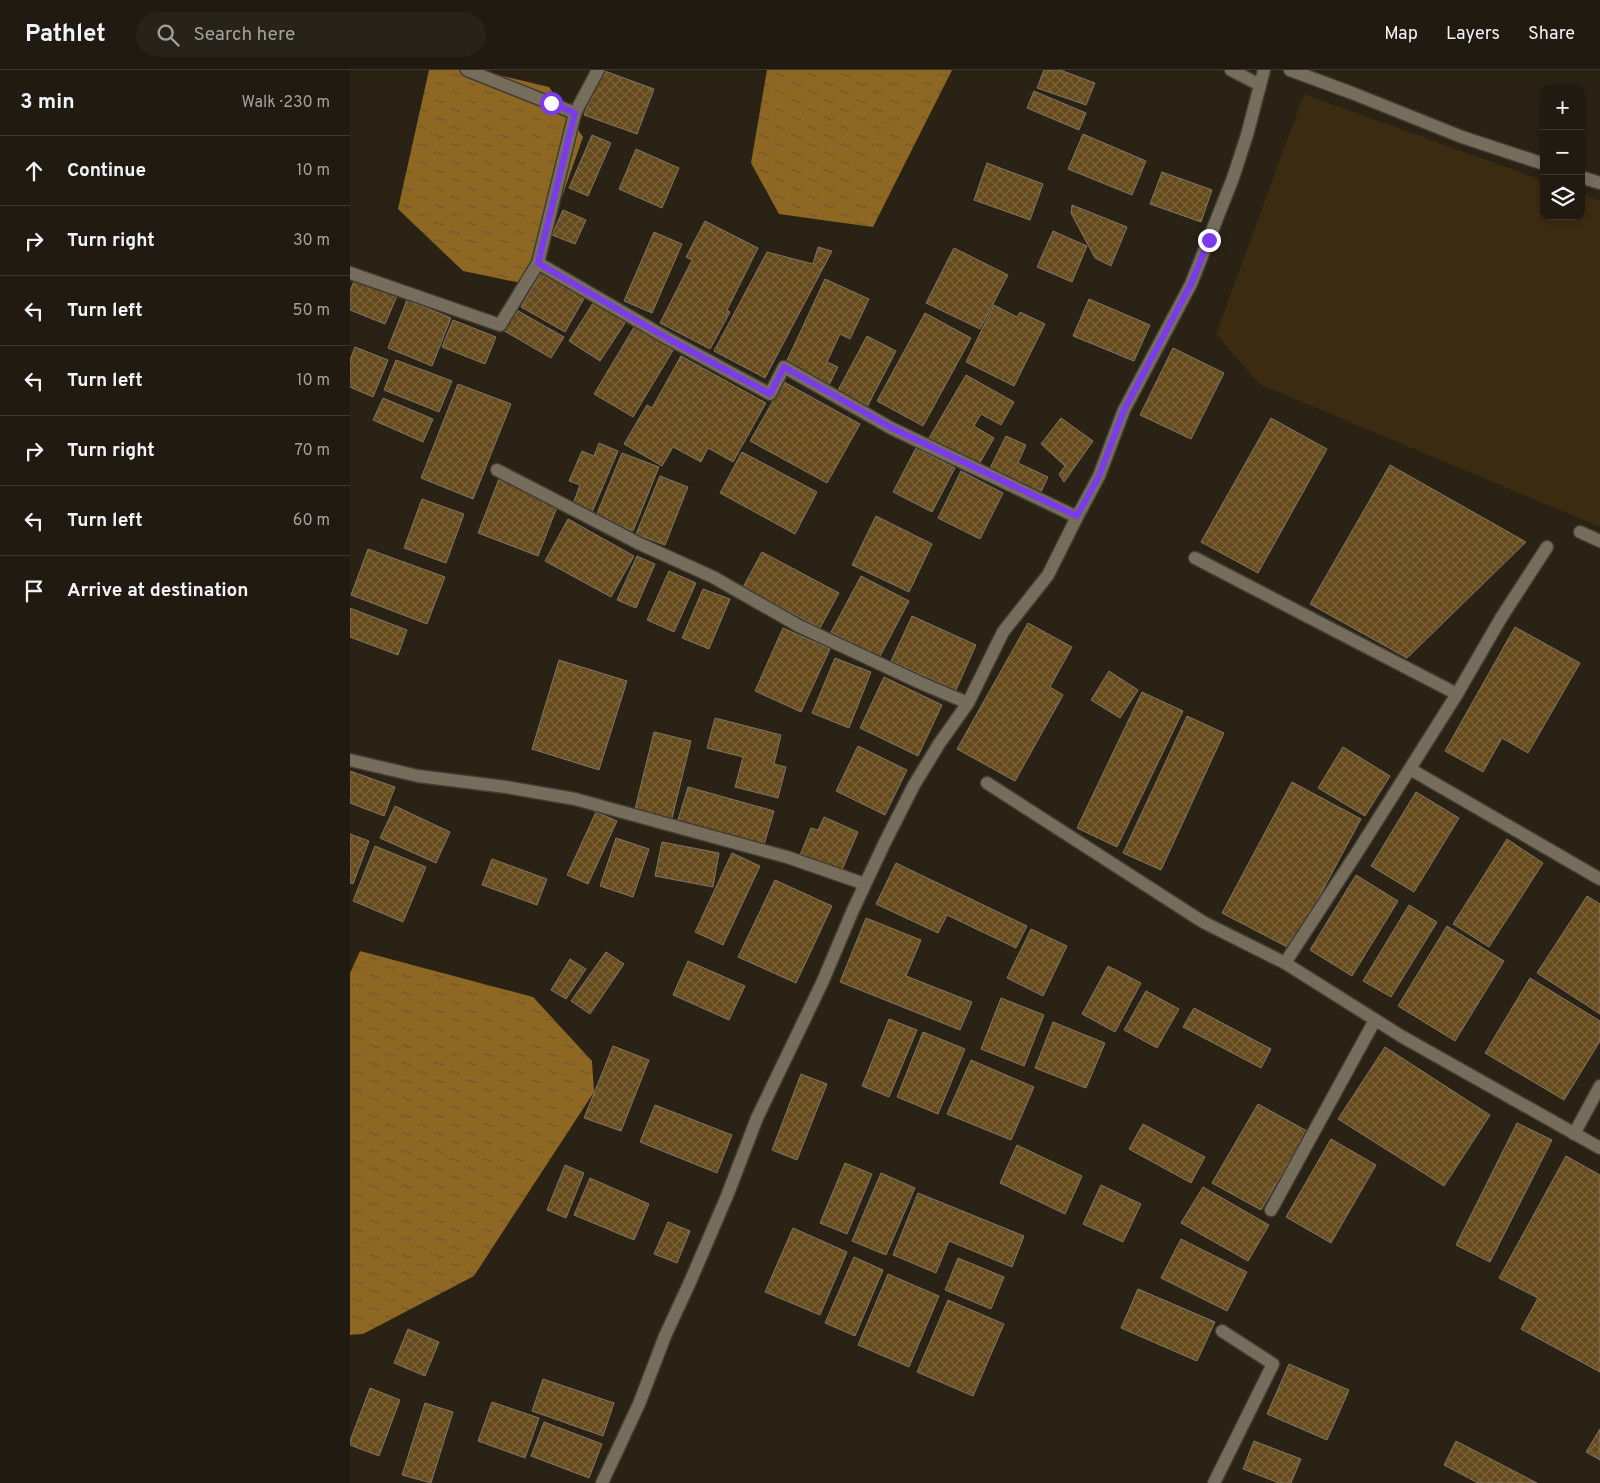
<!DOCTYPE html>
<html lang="en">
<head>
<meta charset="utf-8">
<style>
	body { margin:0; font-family:Overpass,sans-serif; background:#282319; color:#f1f3f6 }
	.controls { position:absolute; right:15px; top:15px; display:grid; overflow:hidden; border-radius:10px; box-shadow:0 2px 8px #0003 }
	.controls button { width:45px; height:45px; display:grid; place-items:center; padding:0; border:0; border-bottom:1px solid #3d3830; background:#201a10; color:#f1f3f6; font:25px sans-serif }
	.stop { position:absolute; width:15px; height:15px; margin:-11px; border:4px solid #7c3aed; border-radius:50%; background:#fff }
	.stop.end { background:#7c3aed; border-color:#fff; box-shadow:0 1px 5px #0008 }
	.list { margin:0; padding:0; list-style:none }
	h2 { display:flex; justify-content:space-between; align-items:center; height:65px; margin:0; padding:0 20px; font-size:21px }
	h2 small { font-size:16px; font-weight:400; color:#a2a19f }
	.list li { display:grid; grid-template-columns:32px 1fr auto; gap:15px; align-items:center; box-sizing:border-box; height:70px; padding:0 20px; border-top:1px solid #3d3830 }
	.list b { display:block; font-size:19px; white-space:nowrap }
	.list em { font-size:16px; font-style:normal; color:#a2a19f }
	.icon { flex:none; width:28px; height:28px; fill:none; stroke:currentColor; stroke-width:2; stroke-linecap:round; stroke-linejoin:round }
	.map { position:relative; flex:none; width:1250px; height:1413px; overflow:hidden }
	header { display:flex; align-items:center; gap:30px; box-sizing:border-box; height:70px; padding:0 25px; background:#201a10; border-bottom:1px solid #3d3830 }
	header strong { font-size:24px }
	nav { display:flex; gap:28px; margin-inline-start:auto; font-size:18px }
	.search { width:350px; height:45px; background:#282319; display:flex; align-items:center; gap:12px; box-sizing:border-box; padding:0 18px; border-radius:28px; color:#a2a19f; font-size:19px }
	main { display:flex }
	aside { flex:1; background:#201a10 }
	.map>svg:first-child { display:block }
</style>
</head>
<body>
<header>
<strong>Pathlet</strong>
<div class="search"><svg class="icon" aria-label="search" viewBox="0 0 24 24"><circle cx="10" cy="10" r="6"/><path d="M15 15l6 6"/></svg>Search here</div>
<nav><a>Map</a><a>Layers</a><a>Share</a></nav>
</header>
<main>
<aside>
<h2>3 min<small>Walk · 230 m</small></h2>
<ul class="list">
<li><svg class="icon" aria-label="ahead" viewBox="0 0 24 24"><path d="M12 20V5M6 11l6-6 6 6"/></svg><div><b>Continue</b></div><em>10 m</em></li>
<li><svg class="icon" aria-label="right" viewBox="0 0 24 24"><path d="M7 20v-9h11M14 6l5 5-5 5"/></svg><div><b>Turn right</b></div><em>30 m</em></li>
<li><svg class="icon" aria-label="left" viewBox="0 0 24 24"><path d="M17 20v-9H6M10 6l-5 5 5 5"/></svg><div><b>Turn left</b></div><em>50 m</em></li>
<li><svg class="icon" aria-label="left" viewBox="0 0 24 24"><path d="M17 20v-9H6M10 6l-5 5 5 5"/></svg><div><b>Turn left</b></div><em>10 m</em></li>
<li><svg class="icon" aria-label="right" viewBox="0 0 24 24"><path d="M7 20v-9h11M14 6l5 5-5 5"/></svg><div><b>Turn right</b></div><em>70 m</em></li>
<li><svg class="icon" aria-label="left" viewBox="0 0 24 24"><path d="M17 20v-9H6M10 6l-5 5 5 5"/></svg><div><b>Turn left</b></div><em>60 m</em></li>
<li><svg class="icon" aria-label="arrive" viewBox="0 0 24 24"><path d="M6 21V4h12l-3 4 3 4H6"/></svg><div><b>Arrive at destination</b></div></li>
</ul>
</aside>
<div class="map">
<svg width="1250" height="1413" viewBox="0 0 1250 1413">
	<defs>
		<pattern id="water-ripples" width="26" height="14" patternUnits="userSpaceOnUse" patternTransform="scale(1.25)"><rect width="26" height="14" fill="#8e6823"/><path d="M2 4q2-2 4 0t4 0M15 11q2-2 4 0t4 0" fill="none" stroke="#6c562f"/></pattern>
		<pattern id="building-cross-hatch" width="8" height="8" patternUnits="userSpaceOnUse" patternTransform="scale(1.25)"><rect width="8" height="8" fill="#654a1b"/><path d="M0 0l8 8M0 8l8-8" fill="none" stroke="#7b633b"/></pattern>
	</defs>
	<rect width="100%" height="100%" fill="#2a2215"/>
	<path fill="#3b2c11" d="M 954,24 L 1194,111 L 1194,146 L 1231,146 L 1231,124 L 1250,131 L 1250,457 L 909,314 L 866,264 Z"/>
	<g fill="url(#water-ripples)">
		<path d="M 79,0 L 127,0 L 199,17 L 233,67 L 181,215 L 113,201 L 48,139 Z"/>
		<path d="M 417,0 L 602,0 L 523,157 L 429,144 L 401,93 Z"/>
		<path d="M 10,881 L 183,927 L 242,991 L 244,1022 L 124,1206 L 13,1264 L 0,1265 L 0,903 Z"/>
	</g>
	<g fill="url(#building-cross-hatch)" stroke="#7f7566">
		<path d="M 252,0 L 304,19 L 287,64 L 234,45 Z"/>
		<path d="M 694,0 L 710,0 L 745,13 L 736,35 L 687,18 Z"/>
		<path d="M 684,21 L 736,43 L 729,60 L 677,38 Z"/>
		<path d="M 733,64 L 796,91 L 782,125 L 718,99 Z"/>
		<path d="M 242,65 L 261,73 L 238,126 L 219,118 Z"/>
		<path d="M 286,79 L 329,98 L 312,138 L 269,119 Z"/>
		<path d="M 637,93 L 693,114 L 680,150 L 624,130 Z"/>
		<path d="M 812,102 L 862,120 L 851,152 L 800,134 Z"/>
		<path d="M 722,135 L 777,157 L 761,196 L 745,188 L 721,143 Z"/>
		<path d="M 213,140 L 236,150 L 225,174 L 202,165 Z"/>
		<path d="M 355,151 L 408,178 L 377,240 L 380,242 L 360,279 L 310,253 L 342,190 L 336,187 Z"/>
		<path d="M 703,161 L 737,176 L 722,212 L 687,197 Z"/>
		<path d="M 304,162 L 332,174 L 302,243 L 274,231 Z"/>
		<path d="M 468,177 L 482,181 L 415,308 L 364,281 L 417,182 L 463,194 Z"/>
		<path d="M 604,178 L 658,205 L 630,259 L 576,233 Z"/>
		<path d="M 192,201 L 236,225 L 215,262 L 171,237 Z"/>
		<path d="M 5,209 L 47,226 L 35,254 L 0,240 L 0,221 Z"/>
		<path d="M 475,209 L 519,229 L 500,269 L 490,264 L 477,292 L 488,297 L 478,317 L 434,297 Z"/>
		<path d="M 739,229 L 800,255 L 784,291 L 723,266 Z"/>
		<path d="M 57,230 L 101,248 L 82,296 L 38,278 Z"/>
		<path d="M 245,230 L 277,250 L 250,291 L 219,271 Z"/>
		<path d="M 644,235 L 667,247 L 670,242 L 695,254 L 664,316 L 616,292 Z"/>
		<path d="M 163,238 L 214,267 L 201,288 L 151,259 Z"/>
		<path d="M 575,243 L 621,268 L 573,356 L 527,331 Z"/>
		<path d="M 103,250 L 146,267 L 135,294 L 92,277 Z"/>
		<path d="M 286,254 L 325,277 L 283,347 L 244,324 Z"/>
		<path d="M 517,266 L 546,281 L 516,339 L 486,324 Z"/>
		<path d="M 5,277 L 38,290 L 23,327 L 0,317 L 0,290 Z"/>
		<path d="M 823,278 L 874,303 L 841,369 L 790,345 Z"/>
		<path d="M 331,286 L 416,333 L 383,392 L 358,378 L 351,392 L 323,377 L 312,396 L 274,374 L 297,335 L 302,338 Z"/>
		<path d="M 46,290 L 102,311 L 89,342 L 34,320 Z"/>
		<path d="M 616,305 L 664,332 L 651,355 L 631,344 L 624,356 L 644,368 L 628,396 L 579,368 Z"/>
		<path d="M 434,312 L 510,354 L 477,413 L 400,371 Z"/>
		<path d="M 108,314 L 161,334 L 123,429 L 71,408 Z"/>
		<path d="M 33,328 L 83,349 L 73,372 L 23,350 Z"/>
		<path d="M 711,348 L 743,371 L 714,412 L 709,404 L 715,396 L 691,374 Z"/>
		<path d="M 921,348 L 977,379 L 908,503 L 851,472 Z"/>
		<path d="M 656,366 L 676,375 L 668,393 L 698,407 L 690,424 L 639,400 Z"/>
		<path d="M 249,373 L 268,381 L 242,442 L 223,434 L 230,415 L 219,411 L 232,381 L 244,386 Z"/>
		<path d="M 566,378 L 605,398 L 582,442 L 543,422 Z"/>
		<path d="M 392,382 L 467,422 L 445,464 L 370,423 Z"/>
		<path d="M 272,383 L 309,397 L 283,461 L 246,446 Z"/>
		<path d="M 1040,395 L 1176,472 L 1057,588 L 960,534 Z"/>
		<path d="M 611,401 L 653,423 L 630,469 L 588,448 Z"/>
		<path d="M 310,406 L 338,417 L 315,475 L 286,464 Z"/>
		<path d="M 149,409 L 209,432 L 188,486 L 128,463 Z"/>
		<path d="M 72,429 L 114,444 L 96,493 L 54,478 Z"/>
		<path d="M 526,446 L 582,474 L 559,522 L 502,495 Z"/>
		<path d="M 218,449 L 284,486 L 261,527 L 195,491 Z"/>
		<path d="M 18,479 L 95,507 L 77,554 L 1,525 Z"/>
		<path d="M 412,482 L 489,523 L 470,558 L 393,517 Z"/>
		<path d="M 287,486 L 305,494 L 286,538 L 267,530 Z"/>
		<path d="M 319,501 L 346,513 L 324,562 L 297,550 Z"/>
		<path d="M 511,506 L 559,531 L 529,588 L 481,562 Z"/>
		<path d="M 353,519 L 380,529 L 359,579 L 332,568 Z"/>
		<path d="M 0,538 L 57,560 L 48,585 L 0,567 Z"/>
		<path d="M 562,546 L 626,575 L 606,620 L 541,591 Z"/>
		<path d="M 678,553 L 722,577 L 700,617 L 713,625 L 665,711 L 607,679 Z"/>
		<path d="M 1165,557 L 1230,593 L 1178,683 L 1152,668 L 1133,702 L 1095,681 Z"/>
		<path d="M 433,558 L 480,579 L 451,642 L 405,621 Z"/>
		<path d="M 485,588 L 521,602 L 499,658 L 462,643 Z"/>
		<path d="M 209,590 L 277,611 L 249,700 L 182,679 Z"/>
		<path d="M 759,601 L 788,620 L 770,648 L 741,630 Z"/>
		<path d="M 534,607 L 592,635 L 568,686 L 510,658 Z"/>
		<path d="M 792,622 L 833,641 L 767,777 L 727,758 Z"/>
		<path d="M 837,646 L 874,663 L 811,800 L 773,783 Z"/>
		<path d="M 365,648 L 431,665 L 424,694 L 436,697 L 428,728 L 385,717 L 393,687 L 357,678 Z"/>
		<path d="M 304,662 L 341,671 L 322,748 L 285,739 Z"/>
		<path d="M 508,676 L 557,700 L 535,745 L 486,721 Z"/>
		<path d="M 993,677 L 1040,706 L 1015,746 L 968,718 Z"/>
		<path d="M 0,701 L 45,717 L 34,746 L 0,733 Z"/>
		<path d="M 942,712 L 1011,749 L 941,879 L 872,843 Z"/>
		<path d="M 338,717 L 424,741 L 413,778 L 327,753 Z"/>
		<path d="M 1066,722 L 1109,748 L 1064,822 L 1021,796 Z"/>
		<path d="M 45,736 L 100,762 L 86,793 L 30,768 Z"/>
		<path d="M 246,742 L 267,751 L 238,814 L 217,805 Z"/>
		<path d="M 474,747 L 508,762 L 491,802 L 450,785 L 461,758 L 468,760 Z"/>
		<path d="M 0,764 L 19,771 L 3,814 L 0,813 Z"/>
		<path d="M 266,768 L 299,779 L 283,827 L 250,816 Z"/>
		<path d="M 1157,769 L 1193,793 L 1139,877 L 1103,854 Z"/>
		<path d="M 312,772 L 369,783 L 363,817 L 305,806 Z"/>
		<path d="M 25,776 L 76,797 L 53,852 L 3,831 Z"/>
		<path d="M 382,783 L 410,796 L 373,875 L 345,862 Z"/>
		<path d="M 142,789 L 197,809 L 187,835 L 132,815 Z"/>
		<path d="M 546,793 L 677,856 L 666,878 L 597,845 L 588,863 L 526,834 Z"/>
		<path d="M 1006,805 L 1048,831 L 1002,906 L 960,880 Z"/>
		<path d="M 425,810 L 482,836 L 446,913 L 388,887 Z"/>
		<path d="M 1237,826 L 1250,834 L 1250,944 L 1187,903 Z"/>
		<path d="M 1059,835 L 1087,852 L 1041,927 L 1013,911 Z"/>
		<path d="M 516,848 L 571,870 L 556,906 L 622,932 L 610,960 L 490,912 Z"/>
		<path d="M 1097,856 L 1154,891 L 1105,971 L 1048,936 Z"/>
		<path d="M 681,859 L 717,876 L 693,926 L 657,908 Z"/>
		<path d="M 256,882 L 274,894 L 240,944 L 221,931 Z"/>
		<path d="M 220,889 L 236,899 L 216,929 L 201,920 Z"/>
		<path d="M 338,891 L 395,916 L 379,950 L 323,925 Z"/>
		<path d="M 758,896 L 791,913 L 765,962 L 732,944 Z"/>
		<path d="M 1180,908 L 1250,951 L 1250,971 L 1214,1030 L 1135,983 Z"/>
		<path d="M 796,921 L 829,939 L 807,978 L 774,960 Z"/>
		<path d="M 651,928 L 694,945 L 674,996 L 631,979 Z"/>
		<path d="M 844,938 L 921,979 L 911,998 L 833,957 Z"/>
		<path d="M 539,949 L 567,960 L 539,1027 L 512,1016 Z"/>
		<path d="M 703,952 L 755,973 L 736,1018 L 685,998 Z"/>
		<path d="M 573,962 L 615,979 L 588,1044 L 547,1027 Z"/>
		<path d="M 263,976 L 299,990 L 271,1061 L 234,1048 Z"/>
		<path d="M 1035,977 L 1140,1045 L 1094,1116 L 988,1049 Z"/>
		<path d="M 621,990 L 684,1017 L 661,1070 L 597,1044 Z"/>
		<path d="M 451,1004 L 477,1014 L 447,1090 L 422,1080 Z"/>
		<path d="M 908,1034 L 957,1061 L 911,1140 L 862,1113 Z"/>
		<path d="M 305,1035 L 382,1065 L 367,1103 L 290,1072 Z"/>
		<path d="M 1167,1053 L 1202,1070 L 1140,1192 L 1106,1175 Z"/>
		<path d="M 793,1054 L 855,1087 L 841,1113 L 779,1079 Z"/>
		<path d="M 981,1069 L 1026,1095 L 981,1173 L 936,1147 Z"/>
		<path d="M 667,1075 L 732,1106 L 715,1144 L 650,1113 Z"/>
		<path d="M 1216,1086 L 1250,1105 L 1250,1302 L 1171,1259 L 1188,1228 L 1149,1208 Z"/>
		<path d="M 495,1093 L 522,1104 L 497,1164 L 470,1153 Z"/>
		<path d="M 215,1095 L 234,1103 L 216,1148 L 197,1140 Z"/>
		<path d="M 531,1103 L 565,1118 L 536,1185 L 502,1171 Z"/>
		<path d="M 240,1108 L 299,1134 L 284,1170 L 224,1145 Z"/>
		<path d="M 751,1115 L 791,1134 L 773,1172 L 733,1154 Z"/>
		<path d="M 853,1117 L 919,1155 L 898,1191 L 831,1153 Z"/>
		<path d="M 568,1123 L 674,1166 L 662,1197 L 599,1171 L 586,1203 L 543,1185 Z"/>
		<path d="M 318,1152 L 340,1161 L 327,1193 L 304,1184 Z"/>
		<path d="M 443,1158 L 497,1182 L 470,1245 L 415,1222 Z"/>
		<path d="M 831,1169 L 897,1202 L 877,1241 L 811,1208 Z"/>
		<path d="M 504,1187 L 533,1200 L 505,1266 L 475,1253 Z"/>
		<path d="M 608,1188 L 654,1207 L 641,1239 L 595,1220 Z"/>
		<path d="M 538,1204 L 589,1226 L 559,1297 L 508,1275 Z"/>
		<path d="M 788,1219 L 865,1252 L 847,1291 L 771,1258 Z"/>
		<path d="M 598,1230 L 654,1254 L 623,1326 L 567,1302 Z"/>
		<path d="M 58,1259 L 89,1272 L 75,1306 L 44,1293 Z"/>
		<path d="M 939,1294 L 999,1320 L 977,1370 L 917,1344 Z"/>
		<path d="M 193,1309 L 264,1333 L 253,1366 L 182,1341 Z"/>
		<path d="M 20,1318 L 50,1330 L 29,1386 L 0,1375 L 0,1371 Z"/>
		<path d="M 142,1332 L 189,1348 L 175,1388 L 128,1371 Z"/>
		<path d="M 75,1333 L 103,1342 L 81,1413 L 52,1405 Z"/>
		<path d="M 194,1352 L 252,1374 L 239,1408 L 181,1386 Z"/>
		<path d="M 1250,1359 L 1250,1390 L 1236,1382 Z"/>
		<path d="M 904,1371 L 951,1389 L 941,1413 L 929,1413 L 893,1399 Z"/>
		<path d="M 1106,1371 L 1187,1413 L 1128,1413 L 1094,1395 Z"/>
	</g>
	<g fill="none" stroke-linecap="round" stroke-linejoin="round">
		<g stroke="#433c33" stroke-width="15">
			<g id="street">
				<path d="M 117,0 L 225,43"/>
				<path d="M 881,0 L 910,15"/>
				<path d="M 940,0 L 1002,23 L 1112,67 L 1194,94"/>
				<path d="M 1231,107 L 1250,113"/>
				<path d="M 188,193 L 225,43 L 248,0"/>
				<path d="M 0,203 L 150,255 L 188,193 L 317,268 L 420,324 L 434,297 L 541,358 L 727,447"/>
				<path d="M 147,400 L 290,474 L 363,507 L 449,556 L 573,614 L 618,633"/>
				<path d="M 1230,462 L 1250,471"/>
				<path d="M 845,488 L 1107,624"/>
				<path d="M 0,690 L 68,706 L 156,717 L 225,729 L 437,787 L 515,814"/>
				<path d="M 1060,699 L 1250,809"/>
				<path d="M 637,713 L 853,852 L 935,893 L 1051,966 L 1250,1078"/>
				<path d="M 935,893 L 1008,781 L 1107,624 L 1151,548 L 1197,477"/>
				<path d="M 1224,1064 L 1250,1016"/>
				<path d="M 921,1140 L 1025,950"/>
				<path d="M 252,1413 L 289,1334 L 315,1266 L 340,1212 L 377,1126 L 407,1048 L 472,913 L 503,840 L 535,772 L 564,715 L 589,674 L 618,633 L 653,562 L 698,505 L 727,447 L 749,406 L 774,340 L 841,214 L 883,108 L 897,65 L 914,0"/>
				<path d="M 864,1413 L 923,1294 L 872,1261"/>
			</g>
		</g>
		<use href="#street" stroke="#766d5d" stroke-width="12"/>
	</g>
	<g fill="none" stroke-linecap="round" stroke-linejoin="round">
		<path stroke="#7c3aed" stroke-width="6" d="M 201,33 L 225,43 L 188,193 L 317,268 L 420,324 L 434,297 L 542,358 L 727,446 L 749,406 L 774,340 L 841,214 L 859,170"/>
	</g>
</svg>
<div class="controls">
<button>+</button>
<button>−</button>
<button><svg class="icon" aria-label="layers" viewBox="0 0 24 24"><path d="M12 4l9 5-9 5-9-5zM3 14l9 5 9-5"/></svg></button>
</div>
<div class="stop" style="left:201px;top:33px"></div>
<div class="stop end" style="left:859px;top:170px"></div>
</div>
</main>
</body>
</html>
